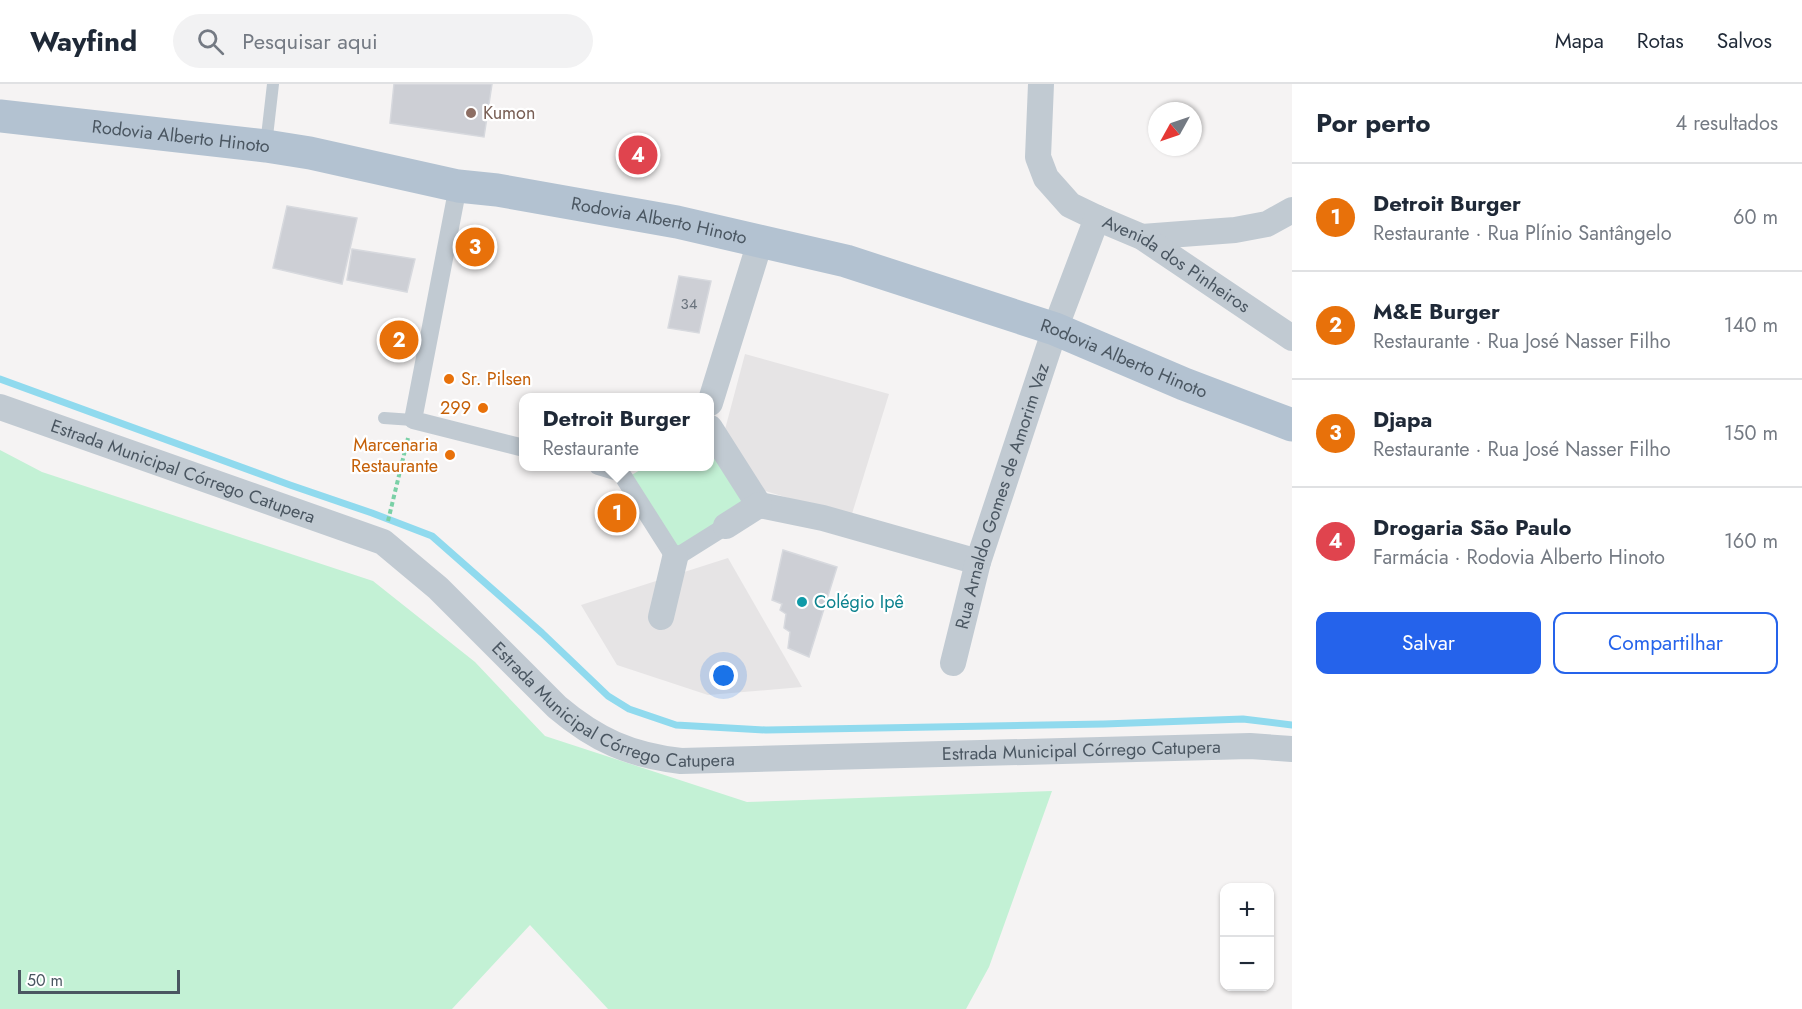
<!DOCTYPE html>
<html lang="pt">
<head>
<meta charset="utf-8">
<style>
	body { margin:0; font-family:Jost,sans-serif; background:#f2f2f3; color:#1f2937 }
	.controls { position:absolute; right:18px; bottom:18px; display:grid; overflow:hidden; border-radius:12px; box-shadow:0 2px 4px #0004 }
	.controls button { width:54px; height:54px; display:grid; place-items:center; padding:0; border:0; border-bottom:2px solid #e0e1e3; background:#fff; color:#1f2937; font:30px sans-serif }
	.compass { position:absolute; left:1148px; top:18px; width:54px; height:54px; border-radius:50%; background:#fff; box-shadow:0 2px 4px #0004; rotate:230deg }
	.scale { position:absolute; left:18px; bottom:15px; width:162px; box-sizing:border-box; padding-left:6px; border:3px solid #4a5661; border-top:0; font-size:16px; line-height:21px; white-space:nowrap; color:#4a5661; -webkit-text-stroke:4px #fff; paint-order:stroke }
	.you { position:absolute; left:724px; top:592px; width:21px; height:21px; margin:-15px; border:4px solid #fff; border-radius:50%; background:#1a73e8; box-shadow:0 0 0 9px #1a73e833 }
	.badge { display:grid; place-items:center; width:39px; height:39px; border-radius:50%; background:#2563eb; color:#fff; font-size:20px; font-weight:700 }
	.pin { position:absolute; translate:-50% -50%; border:3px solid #fff; box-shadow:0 2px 6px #0006 }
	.popup { position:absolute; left:519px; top:309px; width:195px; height:78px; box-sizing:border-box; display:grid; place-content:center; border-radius:12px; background:#fff; filter:drop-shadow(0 2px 4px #0005); font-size:20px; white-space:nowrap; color:#747a83 }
	.popup b { font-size:22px; color:#1f2937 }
	.popup::after { content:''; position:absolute; left:50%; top:100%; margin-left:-12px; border:12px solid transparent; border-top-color:#fff }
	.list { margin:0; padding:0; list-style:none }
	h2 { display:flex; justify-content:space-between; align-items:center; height:78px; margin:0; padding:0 24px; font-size:26px }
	h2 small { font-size:20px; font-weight:400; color:#747a83 }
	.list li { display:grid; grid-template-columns:39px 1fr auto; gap:18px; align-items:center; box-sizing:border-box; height:108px; padding:0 24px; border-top:2px solid #e0e1e3 }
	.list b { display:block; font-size:22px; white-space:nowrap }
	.list p { margin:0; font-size:20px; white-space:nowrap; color:#747a83 }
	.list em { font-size:20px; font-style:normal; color:#747a83 }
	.actions { display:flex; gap:12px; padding:18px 24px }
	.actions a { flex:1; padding:14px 0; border:2px solid #2563eb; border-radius:12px; text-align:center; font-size:21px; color:#2563eb }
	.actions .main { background:#2563eb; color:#fff }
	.icon { flex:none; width:33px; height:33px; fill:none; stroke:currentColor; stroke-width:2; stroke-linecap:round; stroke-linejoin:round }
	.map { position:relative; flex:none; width:1292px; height:925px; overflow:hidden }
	header { display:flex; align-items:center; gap:36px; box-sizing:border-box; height:84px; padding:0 30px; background:#fff; border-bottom:2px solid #e0e1e3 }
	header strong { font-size:28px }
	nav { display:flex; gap:33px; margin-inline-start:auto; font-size:21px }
	.search { width:420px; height:54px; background:#f2f2f3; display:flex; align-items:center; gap:15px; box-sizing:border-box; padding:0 21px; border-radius:33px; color:#747a83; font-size:22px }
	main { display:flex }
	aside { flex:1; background:#fff }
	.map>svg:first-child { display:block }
</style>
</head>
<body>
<header>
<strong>Wayfind</strong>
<div class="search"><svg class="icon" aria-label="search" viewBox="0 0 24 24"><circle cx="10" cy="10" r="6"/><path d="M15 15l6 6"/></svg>Pesquisar aqui</div>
<nav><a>Mapa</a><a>Rotas</a><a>Salvos</a></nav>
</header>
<main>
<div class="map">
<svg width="1292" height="925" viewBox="0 0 1292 925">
	<rect width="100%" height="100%" fill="#f5f3f3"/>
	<g fill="#e6e4e5">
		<path d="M 745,270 L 889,310 L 851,433 L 759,405 L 723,353 Z"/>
		<path d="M 728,474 L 802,603 L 708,611 L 617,581 L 581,521 Z"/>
	</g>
	<g fill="#c3f1d5">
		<path d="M 710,356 L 749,419 L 676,465 L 630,392 L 645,383 L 710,382 Z"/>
		<path d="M 0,366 L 42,388 L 373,497 L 475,578 L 545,652 L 747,718 L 1052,707 L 989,883 L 966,925 L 608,925 L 530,841 L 452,925 L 0,925 Z"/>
	</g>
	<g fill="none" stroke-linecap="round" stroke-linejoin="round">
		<path stroke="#90daee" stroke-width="7" d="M 0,295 L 290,401 L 372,429 L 432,452 L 542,549 L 608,612 L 629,625 L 676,641 L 766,646 L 1104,640 L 1243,635 L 1292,641"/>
	</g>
	<g fill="#cdcfd5" stroke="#d7d9de" stroke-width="1.5">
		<path d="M 394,0 L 492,0 L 484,53 L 390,39 Z"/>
		<path d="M 287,122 L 357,134 L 342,200 L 273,184 Z"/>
		<path d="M 352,165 L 415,175 L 407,208 L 347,196 Z"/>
		<path d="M 679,192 L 711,197 L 699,249 L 668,244 Z"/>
		<path d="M 783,466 L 837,483 L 809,573 L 788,564 L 790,548 L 784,544 L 786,530 L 780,526 L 782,520 L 772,516 Z"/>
	</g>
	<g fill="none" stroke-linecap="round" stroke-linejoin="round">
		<path stroke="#7ad0a6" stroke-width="4" stroke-dasharray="4.5 3" stroke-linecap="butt" d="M 388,437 L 408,354"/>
		<g stroke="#c1cad2" stroke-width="12">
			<path d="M 266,61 L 273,0"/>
			<path d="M 384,334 L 413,336"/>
		</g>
		<g stroke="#c1cad2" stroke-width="18">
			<path d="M 458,102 L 413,336 L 524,364"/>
			<path d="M 598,382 L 621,389"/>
			<path d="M 621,389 L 675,474 L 726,442"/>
		</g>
		<g stroke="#c1cad2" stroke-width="26">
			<path d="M 1041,0 L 1038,73 L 1046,94 L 1070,121 L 1097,134"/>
			<path d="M 1142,153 L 1235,146 L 1267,140 L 1292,126"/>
			<path d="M 710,319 L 760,158"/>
			<path id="s1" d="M 0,323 L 383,458 L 438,504 L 557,623 C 596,656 630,671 681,677 L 1250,662 L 1292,665"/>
			<path d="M 710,344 L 759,421"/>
			<path d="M 759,421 L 823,434 L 978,478"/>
			<path d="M 726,442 L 759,421"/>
			<path d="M 661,533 L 675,474"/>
			<path id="s2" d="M 953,579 L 978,478 L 1055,245 L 1097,134 L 1142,153 L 1292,254"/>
		</g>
		<path stroke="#b3c2d1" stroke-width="33" id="s3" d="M 0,32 L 266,62 L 310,69 L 458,102 L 497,106 L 677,138 L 846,177 L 1055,245 L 1184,300 L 1292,341"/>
	</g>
	<circle fill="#8d6e63" stroke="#fff" stroke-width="2" cx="471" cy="29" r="6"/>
	<g fill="#e8710a" stroke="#fff" stroke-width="2">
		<circle cx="449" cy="295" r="6"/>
		<circle cx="483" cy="324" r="6"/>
		<circle cx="450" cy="371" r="6"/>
	</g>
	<circle fill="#0f9aa8" stroke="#fff" stroke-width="2" cx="802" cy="518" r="6"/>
	<g text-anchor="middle" stroke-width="4.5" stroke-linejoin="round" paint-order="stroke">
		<g font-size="15" fill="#6b747e">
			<text x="689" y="225">34</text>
		</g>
		<g font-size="18" fill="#785e54" stroke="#fff" text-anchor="start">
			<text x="483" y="35">Kumon</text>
		</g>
		<g font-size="18" fill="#4a5661" stroke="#fff">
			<text dy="6" stroke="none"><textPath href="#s3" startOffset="182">Rodovia Alberto Hinoto</textPath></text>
			<text dy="6" stroke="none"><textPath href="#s3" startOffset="668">Rodovia Alberto Hinoto</textPath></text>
			<text dy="6" stroke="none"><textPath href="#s2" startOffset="560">Avenida dos Pinheiros</textPath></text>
			<text dy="6" stroke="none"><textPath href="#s3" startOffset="1154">Rodovia Alberto Hinoto</textPath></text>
			<text dy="6" stroke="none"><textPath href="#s1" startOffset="194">Estrada Municipal Córrego Catupera</textPath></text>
			<text dy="6" stroke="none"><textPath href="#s2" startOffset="174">Rua Arnaldo Gomes de Amorim Vaz</textPath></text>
			<text dy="6" stroke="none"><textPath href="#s1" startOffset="698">Estrada Municipal Córrego Catupera</textPath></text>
			<text dy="6" stroke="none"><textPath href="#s1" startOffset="1184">Estrada Municipal Córrego Catupera</textPath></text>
		</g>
		<g font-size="18" fill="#c56008" stroke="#fff" text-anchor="end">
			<text x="461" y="301" text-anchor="start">Sr. Pilsen</text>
			<text x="471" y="330">299</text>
			<text x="438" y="367">Marcenaria<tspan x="438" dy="21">Restaurante</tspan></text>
		</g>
		<g font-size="18" fill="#0d838f" stroke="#fff" text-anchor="start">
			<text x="814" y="524">Colégio Ipê</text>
		</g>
	</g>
</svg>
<div class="controls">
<button>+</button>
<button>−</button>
</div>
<svg class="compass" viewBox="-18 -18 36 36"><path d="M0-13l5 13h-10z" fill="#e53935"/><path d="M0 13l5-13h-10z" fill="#747a83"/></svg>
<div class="scale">50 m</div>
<div class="you"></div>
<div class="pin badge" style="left:617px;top:429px;background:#e8710a">1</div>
<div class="popup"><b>Detroit Burger</b>Restaurante</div>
<div class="pin badge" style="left:399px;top:256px;background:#e8710a">2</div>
<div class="pin badge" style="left:475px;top:163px;background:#e8710a">3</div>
<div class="pin badge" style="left:638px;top:71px;background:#e0444e">4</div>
</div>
<aside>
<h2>Por perto<small>4 resultados</small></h2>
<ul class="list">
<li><span class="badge" style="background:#e8710a">1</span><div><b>Detroit Burger</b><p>Restaurante · Rua Plínio Santângelo</p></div><em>60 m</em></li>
<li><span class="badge" style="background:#e8710a">2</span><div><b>M&amp;E Burger</b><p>Restaurante · Rua José Nasser Filho</p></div><em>140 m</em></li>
<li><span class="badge" style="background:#e8710a">3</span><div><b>Djapa</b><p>Restaurante · Rua José Nasser Filho</p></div><em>150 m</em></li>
<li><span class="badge" style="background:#e0444e">4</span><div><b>Drogaria São Paulo</b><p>Farmácia · Rodovia Alberto Hinoto</p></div><em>160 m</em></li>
</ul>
<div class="actions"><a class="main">Salvar</a><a>Compartilhar</a></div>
</aside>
</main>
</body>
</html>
